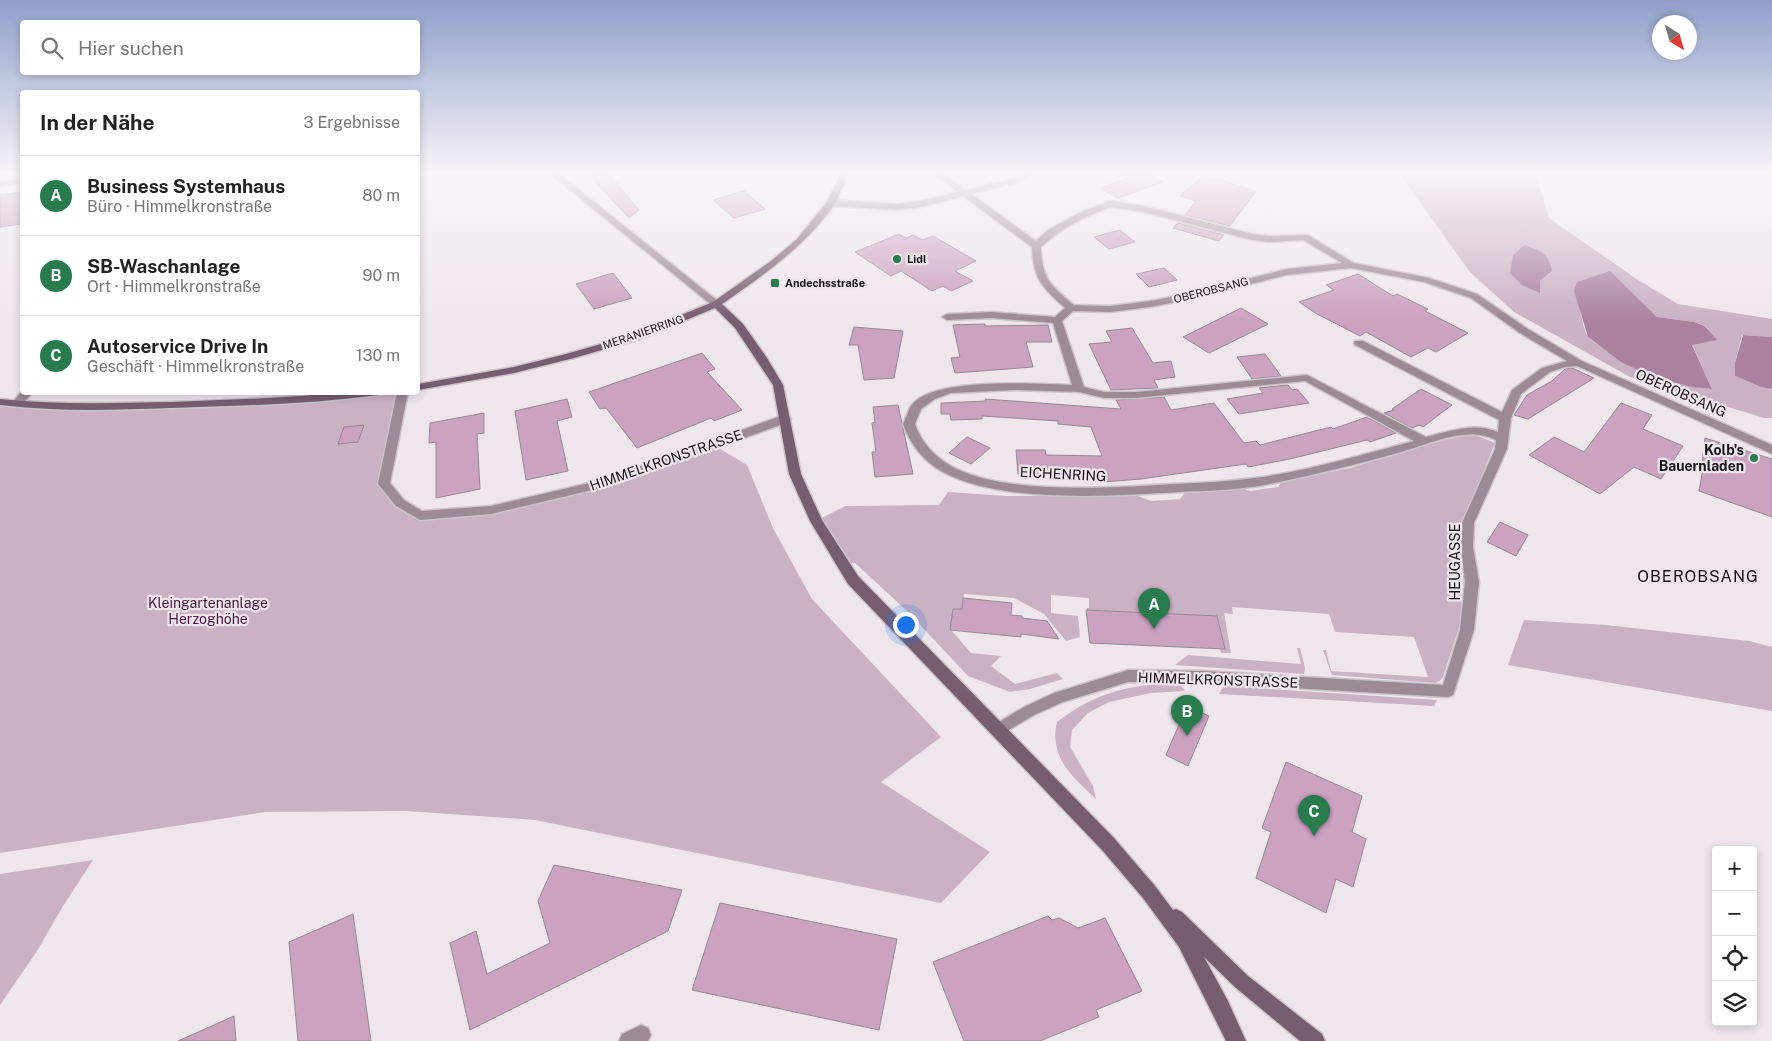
<!DOCTYPE html>
<html lang="de">
<head>
<meta charset="utf-8">
<style>
	body { margin:0; font-family:"Public Sans",sans-serif; background:#f2f2f2; color:#222 }
	.controls { position:absolute; right:15px; bottom:15px; display:grid; overflow:hidden; border-radius:5px; box-shadow:0 2px 8px #0003 }
	.controls button { width:45px; height:45px; display:grid; place-items:center; padding:0; border:0; border-bottom:1px solid #e0e0e0; background:#fff; color:#222; font:25px sans-serif }
	.compass { position:absolute; left:1652px; top:15px; width:45px; height:45px; border-radius:50%; background:#fff; box-shadow:0 2px 8px #0003; rotate:143deg }
	.you { position:absolute; left:905px; top:624px; width:18px; height:18px; margin:-12px; border:4px solid #fff; border-radius:50%; background:#1a73e8; box-shadow:0 0 0 8px #1a73e833 }
	.badge { display:grid; place-items:center; width:32px; height:32px; border-radius:50%; background:#277b4d; color:#fff; font-size:16px; font-weight:700 }
	.pin { position:absolute; translate:-50% -41px; filter:drop-shadow(0 1px 2px #0008) }
	.pin::after { content:''; position:absolute; top:26px; width:18px; height:15px; background:inherit; clip-path:polygon(0 0,100% 0,50% 100%) }
	.list { margin:0; padding:0; list-style:none }
	h2 { display:flex; justify-content:space-between; align-items:center; height:65px; margin:0; padding:0 20px; font-size:21px }
	h2 small { font-size:16px; font-weight:400; color:#767676 }
	.list li { display:grid; grid-template-columns:32px 1fr auto; gap:15px; align-items:center; box-sizing:border-box; height:80px; padding:0 20px; border-top:1px solid #e0e0e0 }
	.list b { display:block; font-size:19px; white-space:nowrap }
	.list p { margin:0; font-size:16px; white-space:nowrap; color:#767676 }
	.list em { font-size:16px; font-style:normal; color:#767676 }
	.icon { flex:none; width:28px; height:28px; fill:none; stroke:currentColor; stroke-width:2; stroke-linecap:round; stroke-linejoin:round }
	.map { position:relative; flex:none; width:1772px; height:1041px; overflow:hidden }
	.search { position:absolute; background:#fff; box-shadow:0 2px 8px #0003; left:20px; top:20px; width:400px; height:55px; display:flex; align-items:center; gap:12px; box-sizing:border-box; padding:0 18px; border-radius:5px; color:#767676; font-size:19px }
	.panel { position:absolute; background:#fff; box-shadow:0 2px 8px #0003; left:20px; top:90px; width:400px; height:305px; border-radius:5px }
	.map>svg:first-child { display:block }
</style>
</head>
<body>
<div class="map">
<svg width="1772" height="1041" viewBox="0 0 1772 1041">
	<rect width="100%" height="100%" fill="#efe6ed"/>
	<g fill="#cbb1c4" fill-rule="evenodd">
		<path d="M 1399,173 L 1535,173 L 1549,218 L 1638,280 L 1678,304 L 1772,319 L 1772,337 L 1742,335 L 1735,363 L 1735,376 L 1761,387 L 1772,389 L 1772,418 L 1764,418 L 1630,377 L 1514,312 L 1470,272 ZM 1524,245 L 1552,271 L 1540,281 L 1539,293 ZM 1610,272 L 1657,317 L 1694,322 L 1706,326 L 1716,340 L 1692,344 L 1712,389 C 1672,385 1636,373 1605,349 C 1600,346 1593,342 1589,338 C 1581,328 1578,294 1577,282 Z"/>
		<path d="M 380,393 L 403,393 L 384,484 L 421,516 L 492,510 L 605,483 L 712,444 L 747,465 L 773,528 L 812,599 L 941,737 L 881,782 L 990,852 L 941,903 L 535,820 L 406,811 L 265,812 L 0,853 L 0,402 L 148,406 Z"/>
		<path d="M 1466,435 L 1478,436 L 1495,443 L 1453,547 L 1459,574 L 1463,615 L 1443,677 L 1440,681 L 1435,683 L 1332,675 L 1323,650 L 1326,650 L 1331,671 L 1428,677 L 1414,637 L 1335,632 L 1329,614 L 1232,607 L 1233,614 L 1224,613 L 1231,653 L 1221,653 L 1220,649 L 1225,649 L 1217,616 L 1086,610 L 1086,608 L 1089,608 L 1089,598 L 1051,595 L 1051,613 L 1078,616 L 1080,637 L 1066,641 L 1044,614 L 1014,598 L 964,594 L 962,609 L 953,609 L 951,630 L 971,653 L 1001,656 L 991,666 L 1015,684 L 1057,673 L 1063,679 L 1030,689 L 1010,692 L 968,676 L 907,611 L 855,563 L 844,564 L 816,521 L 845,506 L 939,505 L 948,492 L 1006,496 L 1138,496 L 1151,501 L 1180,499 L 1185,493 L 1239,487 L 1250,491 L 1278,487 L 1282,481 L 1350,468 L 1425,445 Z"/>
		<path d="M 1524,620 L 1606,625 L 1749,641 L 1772,647 L 1772,711 L 1508,665 Z"/>
		<path d="M 1297,648 L 1300,648 L 1305,668 L 1304,674 L 1175,665 L 1188,655 L 1301,664 Z"/>
		<path d="M 1179,683 L 1185,691 L 1151,693 L 1109,702 L 1088,713 L 1072,730 L 1070,747 L 1093,786 L 1096,799 C 1072,777 1049,757 1057,722 C 1098,691 1128,685 1179,683 Z"/>
		<path d="M 1224,686 L 1437,700 L 1434,706 L 1219,694 Z"/>
		<path d="M 93,860 L 63,906 L 37,951 L 0,1005 L 0,874 Z"/>
	</g>
	<g fill="#aa82a0">
		<path d="M 1524,245 C 1540,250 1549,254 1552,271 L 1540,281 L 1540,293 L 1522,285 L 1510,273 L 1513,255 Z"/>
		<path d="M 1610,271 L 1657,317 L 1694,322 L 1705,326 L 1717,340 L 1692,345 L 1712,389 L 1692,387 L 1652,377 L 1621,362 L 1588,337 L 1574,291 L 1577,282 Z"/>
		<path d="M 1743,335 L 1772,337 L 1772,389 L 1761,387 L 1735,376 L 1735,363 Z"/>
	</g>
	<g fill="#cca2c1" stroke="#938a91">
		<path d="M 587,173 L 608,173 L 639,210 L 629,218 Z"/>
		<path d="M 1114,173 L 1146,173 L 1163,182 L 1118,198 L 1100,188 L 1126,179 Z"/>
		<path d="M 1204,175 L 1256,191 L 1230,226 L 1185,215 L 1196,201 L 1180,196 Z"/>
		<path d="M 744,191 L 765,209 L 734,218 L 713,200 Z"/>
		<path d="M 22,192 L 22,224 L 0,227 L 0,195 Z"/>
		<path d="M 1178,223 L 1224,235 L 1219,241 L 1173,228 Z"/>
		<path d="M 1120,230 L 1135,242 L 1109,249 L 1094,237 Z"/>
		<path d="M 899,234 L 906,238 L 913,235 L 922,240 L 933,236 L 976,261 L 955,271 L 973,281 L 951,291 L 943,286 L 932,291 L 901,271 L 891,276 L 855,252 Z"/>
		<path d="M 1164,268 L 1177,280 L 1149,287 L 1136,274 Z"/>
		<path d="M 613,273 L 632,298 L 594,309 L 576,284 Z"/>
		<path d="M 1358,274 L 1393,296 L 1397,294 L 1428,309 L 1425,311 L 1468,333 L 1436,352 L 1428,348 L 1411,357 L 1366,332 L 1360,336 L 1317,314 L 1299,302 L 1334,290 L 1326,285 Z"/>
		<path d="M 1241,308 L 1268,324 L 1209,353 L 1183,337 Z"/>
		<path d="M 985,324 L 985,326 L 1048,325 L 1052,342 L 1026,342 L 1033,367 L 955,373 L 951,358 L 960,357 L 953,325 Z"/>
		<path d="M 854,327 L 903,331 L 894,378 L 864,380 L 858,345 L 849,345 Z"/>
		<path d="M 1132,328 L 1153,363 L 1171,361 L 1175,377 L 1154,380 L 1158,388 L 1111,390 L 1089,344 L 1112,342 L 1106,331 Z"/>
		<path d="M 702,353 L 715,369 L 707,372 L 742,410 L 714,421 L 711,418 L 637,448 L 606,408 L 600,409 L 589,392 Z"/>
		<path d="M 1265,354 L 1281,376 L 1252,379 L 1237,357 Z"/>
		<path d="M 1572,368 L 1594,378 L 1528,419 L 1514,415 L 1527,395 L 1552,381 L 1565,369 Z"/>
		<path d="M 1288,385 L 1292,390 L 1297,389 L 1309,403 L 1239,414 L 1227,399 L 1263,393 L 1259,388 Z"/>
		<path d="M 1421,389 L 1452,405 L 1423,427 L 1420,425 L 1412,428 L 1384,413 L 1394,410 L 1392,409 Z"/>
		<path d="M 1164,397 L 1171,410 L 1214,403 L 1244,443 L 1256,441 L 1260,445 L 1331,427 L 1333,429 L 1367,417 L 1396,433 L 1370,442 L 1367,440 L 1290,459 L 1248,467 L 1246,464 L 1141,479 L 1103,482 L 1102,477 L 1018,474 L 1016,450 L 1045,450 L 1046,455 L 1102,456 L 1091,427 L 1058,424 L 1058,421 L 982,416 L 982,419 L 951,420 L 950,414 L 941,414 L 941,403 L 986,401 L 985,399 L 1121,409 L 1116,400 Z"/>
		<path d="M 567,399 L 572,417 L 557,421 L 568,471 L 526,480 L 515,411 Z"/>
		<path d="M 1621,403 L 1652,415 L 1643,429 L 1683,446 L 1661,479 L 1634,467 L 1600,494 L 1529,455 L 1554,437 L 1584,452 Z"/>
		<path d="M 898,405 L 913,474 L 875,477 L 872,452 L 876,452 L 872,423 L 875,422 L 873,407 Z"/>
		<path d="M 484,413 L 484,433 L 477,434 L 480,489 L 436,498 L 436,442 L 429,443 L 430,423 Z"/>
		<path d="M 364,425 L 358,442 L 338,444 L 344,427 Z"/>
		<path d="M 967,437 L 990,448 L 971,464 L 949,453 Z"/>
		<path d="M 1705,438 L 1772,459 L 1772,517 L 1699,491 L 1704,463 L 1702,463 Z"/>
		<path d="M 1500,522 L 1528,535 L 1516,556 L 1487,542 Z"/>
		<path d="M 963,598 L 1012,603 L 1011,615 L 1022,616 L 1022,618 L 1047,621 L 1059,639 L 1021,634 L 1021,637 L 950,630 L 953,609 L 962,609 Z"/>
		<path d="M 1086,610 L 1217,616 L 1225,649 L 1090,643 Z"/>
		<path d="M 1187,706 L 1209,716 L 1188,766 L 1166,755 Z"/>
		<path d="M 1286,762 L 1362,796 L 1352,832 L 1366,839 L 1353,887 L 1336,879 L 1326,913 L 1256,878 L 1271,832 L 1262,828 Z"/>
		<path d="M 554,865 L 682,890 L 668,931 L 470,1030 L 450,943 L 476,931 L 487,974 L 550,943 L 538,901 Z"/>
		<path d="M 720,903 L 897,939 L 879,1030 L 692,990 Z"/>
		<path d="M 353,914 L 371,1041 L 298,1041 L 289,942 Z"/>
		<path d="M 1048,916 L 1052,920 L 1059,918 L 1078,928 L 1105,918 L 1142,991 L 1096,1010 L 1099,1017 L 1040,1041 L 964,1041 L 933,962 Z"/>
		<path d="M 234,1016 L 236,1041 L 178,1041 Z"/>
	</g>
	<g fill="none" stroke-linecap="round" stroke-linejoin="round">
		<g stroke="#ccc4ca" stroke-width="3">
			<g id="street">
				<path d="M 549,173 L 558,173 L 719,302 L 719,306 L 713,306 Z"/>
				<path d="M 933,173 L 942,173 L 966,190 L 1011,179 L 1024,173 L 1034,173 L 1017,183 L 971,194 L 1036,241 L 1048,230 L 1083,211 L 1110,201 L 1144,206 L 1252,234 L 1269,236 L 1308,235 L 1354,263 L 1429,278 L 1477,294 L 1528,329 L 1582,361 L 1772,445 L 1772,454 L 1577,366 L 1565,367 L 1550,372 L 1521,394 L 1511,418 L 1507,449 L 1474,523 L 1473,547 L 1479,582 L 1474,630 L 1453,695 L 1448,697 L 1203,683 L 1128,682 L 1063,702 L 1034,715 L 999,736 L 994,735 L 991,730 L 994,725 L 1024,707 L 1054,693 L 1128,670 L 1203,671 L 1443,685 L 1460,630 L 1465,582 L 1461,547 L 1462,523 L 1495,449 L 1496,440 C 1486,435 1475,433 1463,435 C 1442,437 1419,447 1398,453 C 1354,465 1310,476 1265,485 C 1237,490 1207,491 1179,492 C 1112,496 1002,504 943,472 C 924,462 910,444 903,424 C 906,418 908,411 911,406 C 932,376 1038,384 1072,385 L 1053,323 L 992,318 L 947,320 L 942,317 L 947,314 L 992,312 L 1055,317 L 1065,308 C 1042,287 1033,279 1032,247 L 963,196 L 921,207 L 897,210 L 831,206 L 827,203 L 831,200 L 897,204 L 921,201 L 958,192 ZM 1111,207 L 1144,212 L 1252,240 L 1269,242 L 1303,240 L 1342,263 L 1287,269 L 1192,293 L 1150,301 L 1110,306 L 1074,305 C 1050,285 1042,279 1041,247 C 1061,228 1085,216 1111,207 ZM 1351,268 L 1424,282 L 1471,298 L 1520,333 L 1567,361 L 1542,368 L 1512,390 L 1502,412 L 1363,341 L 1355,341 L 1354,343 L 1355,345 L 1499,420 L 1498,432 C 1474,422 1450,431 1426,437 L 1307,375 L 1136,392 L 1104,392 L 1084,387 L 1062,321 L 1073,311 L 1110,312 L 1150,307 L 1192,299 L 1287,275 ZM 1305,381 L 1414,441 C 1364,454 1314,469 1263,477 C 1233,481 1202,483 1172,484 C 1113,488 1002,495 951,466 C 934,456 921,442 915,424 L 921,409 L 935,399 L 951,393 L 1015,390 L 1079,392 L 1104,398 L 1136,398 Z"/>
				<path d="M 22,179 L 22,183 L 0,186 L 0,182 Z"/>
				<path d="M 22,391 L 33,392 L 21,406 L 13,406 L 11,404 Z"/>
				<path d="M 397,392 L 408,392 L 390,483 L 404,500 L 422,511 L 491,506 L 602,480 L 781,416 L 785,415 L 791,419 L 789,422 L 609,486 L 491,514 L 420,520 L 396,506 L 378,484 Z"/>
				<path d="M 641,1025 L 648,1028 L 651,1035 L 648,1041 L 619,1041 L 622,1034 Z"/>
			</g>
		</g>
		<g stroke="#ccc4ca" stroke-width="3">
			<g id="secondary">
				<path d="M 841,173 L 849,173 C 844,183 840,195 834,205 C 805,247 763,275 722,304 L 743,324 L 767,358 L 783,385 L 801,474 L 822,520 L 858,576 L 1114,838 L 1155,886 L 1173,910 L 1176,909 L 1182,912 L 1248,976 L 1322,1034 L 1325,1041 L 1300,1041 L 1236,988 L 1204,957 L 1227,999 L 1246,1041 L 1226,1041 L 1179,947 L 1143,898 L 1102,850 L 848,584 L 810,521 L 789,474 L 773,385 L 735,328 L 715,308 L 640,339 L 574,358 L 514,373 L 418,390 L 418,384 L 514,367 L 566,354 L 632,335 L 713,302 L 771,261 L 797,239 L 827,202 Z"/>
				<path d="M 345,392 L 385,392 L 380,395 C 311,404 241,406 171,408 C 114,410 57,412 0,405 L 0,399 C 57,405 114,403 171,402 C 229,400 287,398 345,392 Z"/>
			</g>
		</g>
		<use href="#street" fill="#9c8a97" fill-rule="evenodd"/>
		<use href="#secondary" fill="#775d70" fill-rule="evenodd"/>
	</g>
	<linearGradient id="sky" x2="0" y2="1"><stop stop-color="#8fa0cb"/><stop offset="0.54" stop-color="#f8f4f7"/><stop offset="1" stop-color="#f8f4f7" stop-opacity="0"/></linearGradient>
	<rect width="1772" height="319" fill="url(#sky)"/>
	<g fill="#277b4d" stroke="#efe6ed" stroke-width="2">
		<circle cx="897" cy="259" r="5"/>
		<rect x="770" y="278" width="10" height="10" rx="2.5"/>
		<circle cx="1754" cy="458" r="5"/>
	</g>
	<g text-anchor="middle" stroke-width="4.5" stroke-linejoin="round" paint-order="stroke">
		<g font-size="11" font-weight="bold" fill="#151214" stroke="#efe6ed" text-anchor="start">
			<text x="907" y="263">Lidl</text>
			<text x="785" y="287">Andechsstraße</text>
		</g>
		<g font-size="11" fill="#151214" stroke="#efe6ed">
			<text transform="translate(1211 290) rotate(-14)" y="4">OBEROBSANG</text>
			<text transform="translate(643 332) rotate(-19)" y="4">MERANIERRING</text>
		</g>
		<g font-size="14" fill="#151214" stroke="#efe6ed">
			<text transform="translate(1681 393) rotate(24)" y="5">OBEROBSANG</text>
			<text transform="translate(666 460) rotate(-19)" y="5">HIMMELKRONSTRASSE</text>
			<text transform="translate(1063 474) rotate(3)" y="5">EICHENRING</text>
			<text transform="translate(1455 562) rotate(-90)" y="5">HEUGASSE</text>
			<text transform="translate(1218 680) rotate(2)" y="5">HIMMELKRONSTRASSE</text>
		</g>
		<g font-size="14" font-weight="bold" fill="#151214" stroke="#efe6ed" text-anchor="end">
			<text x="1744" y="455">Kolb's<tspan x="1744" dy="16">Bauernladen</tspan></text>
		</g>
		<g font-size="14" fill="#48153f" stroke="#efe6ed">
			<text x="208" y="608">Kleingartenanlage<tspan x="208" dy="16">Herzoghöhe</tspan></text>
		</g>
		<g font-size="16" letter-spacing="1" fill="#151214" stroke="#efe6ed">
			<text x="1698" y="582">OBEROBSANG</text>
		</g>
	</g>
</svg>
<div class="controls">
<button>+</button>
<button>−</button>
<button><svg class="icon" aria-label="locate" viewBox="0 0 24 24"><circle cx="12" cy="12" r="6"/><path d="M12 2v4M12 18v4M2 12h4M18 12h4"/></svg></button>
<button><svg class="icon" aria-label="layers" viewBox="0 0 24 24"><path d="M12 4l9 5-9 5-9-5zM3 14l9 5 9-5"/></svg></button>
</div>
<svg class="compass" viewBox="-18 -18 36 36"><path d="M0-13l5 13h-10z" fill="#e53935"/><path d="M0 13l5-13h-10z" fill="#767676"/></svg>
<div class="you"></div>
<div class="pin badge" style="left:1154px;top:629px">A</div>
<div class="pin badge" style="left:1187px;top:736px">B</div>
<div class="pin badge" style="left:1314px;top:836px">C</div>
<div class="search"><svg class="icon" aria-label="search" viewBox="0 0 24 24"><circle cx="10" cy="10" r="6"/><path d="M15 15l6 6"/></svg>Hier suchen</div>
<section class="panel">
<h2>In der Nähe<small>3 Ergebnisse</small></h2>
<ul class="list">
<li><span class="badge">A</span><div><b>Business Systemhaus</b><p>Büro · Himmelkronstraße</p></div><em>80 m</em></li>
<li><span class="badge">B</span><div><b>SB-Waschanlage</b><p>Ort · Himmelkronstraße</p></div><em>90 m</em></li>
<li><span class="badge">C</span><div><b>Autoservice Drive In</b><p>Geschäft · Himmelkronstraße</p></div><em>130 m</em></li>
</ul>
</section>
</div>
</body>
</html>
